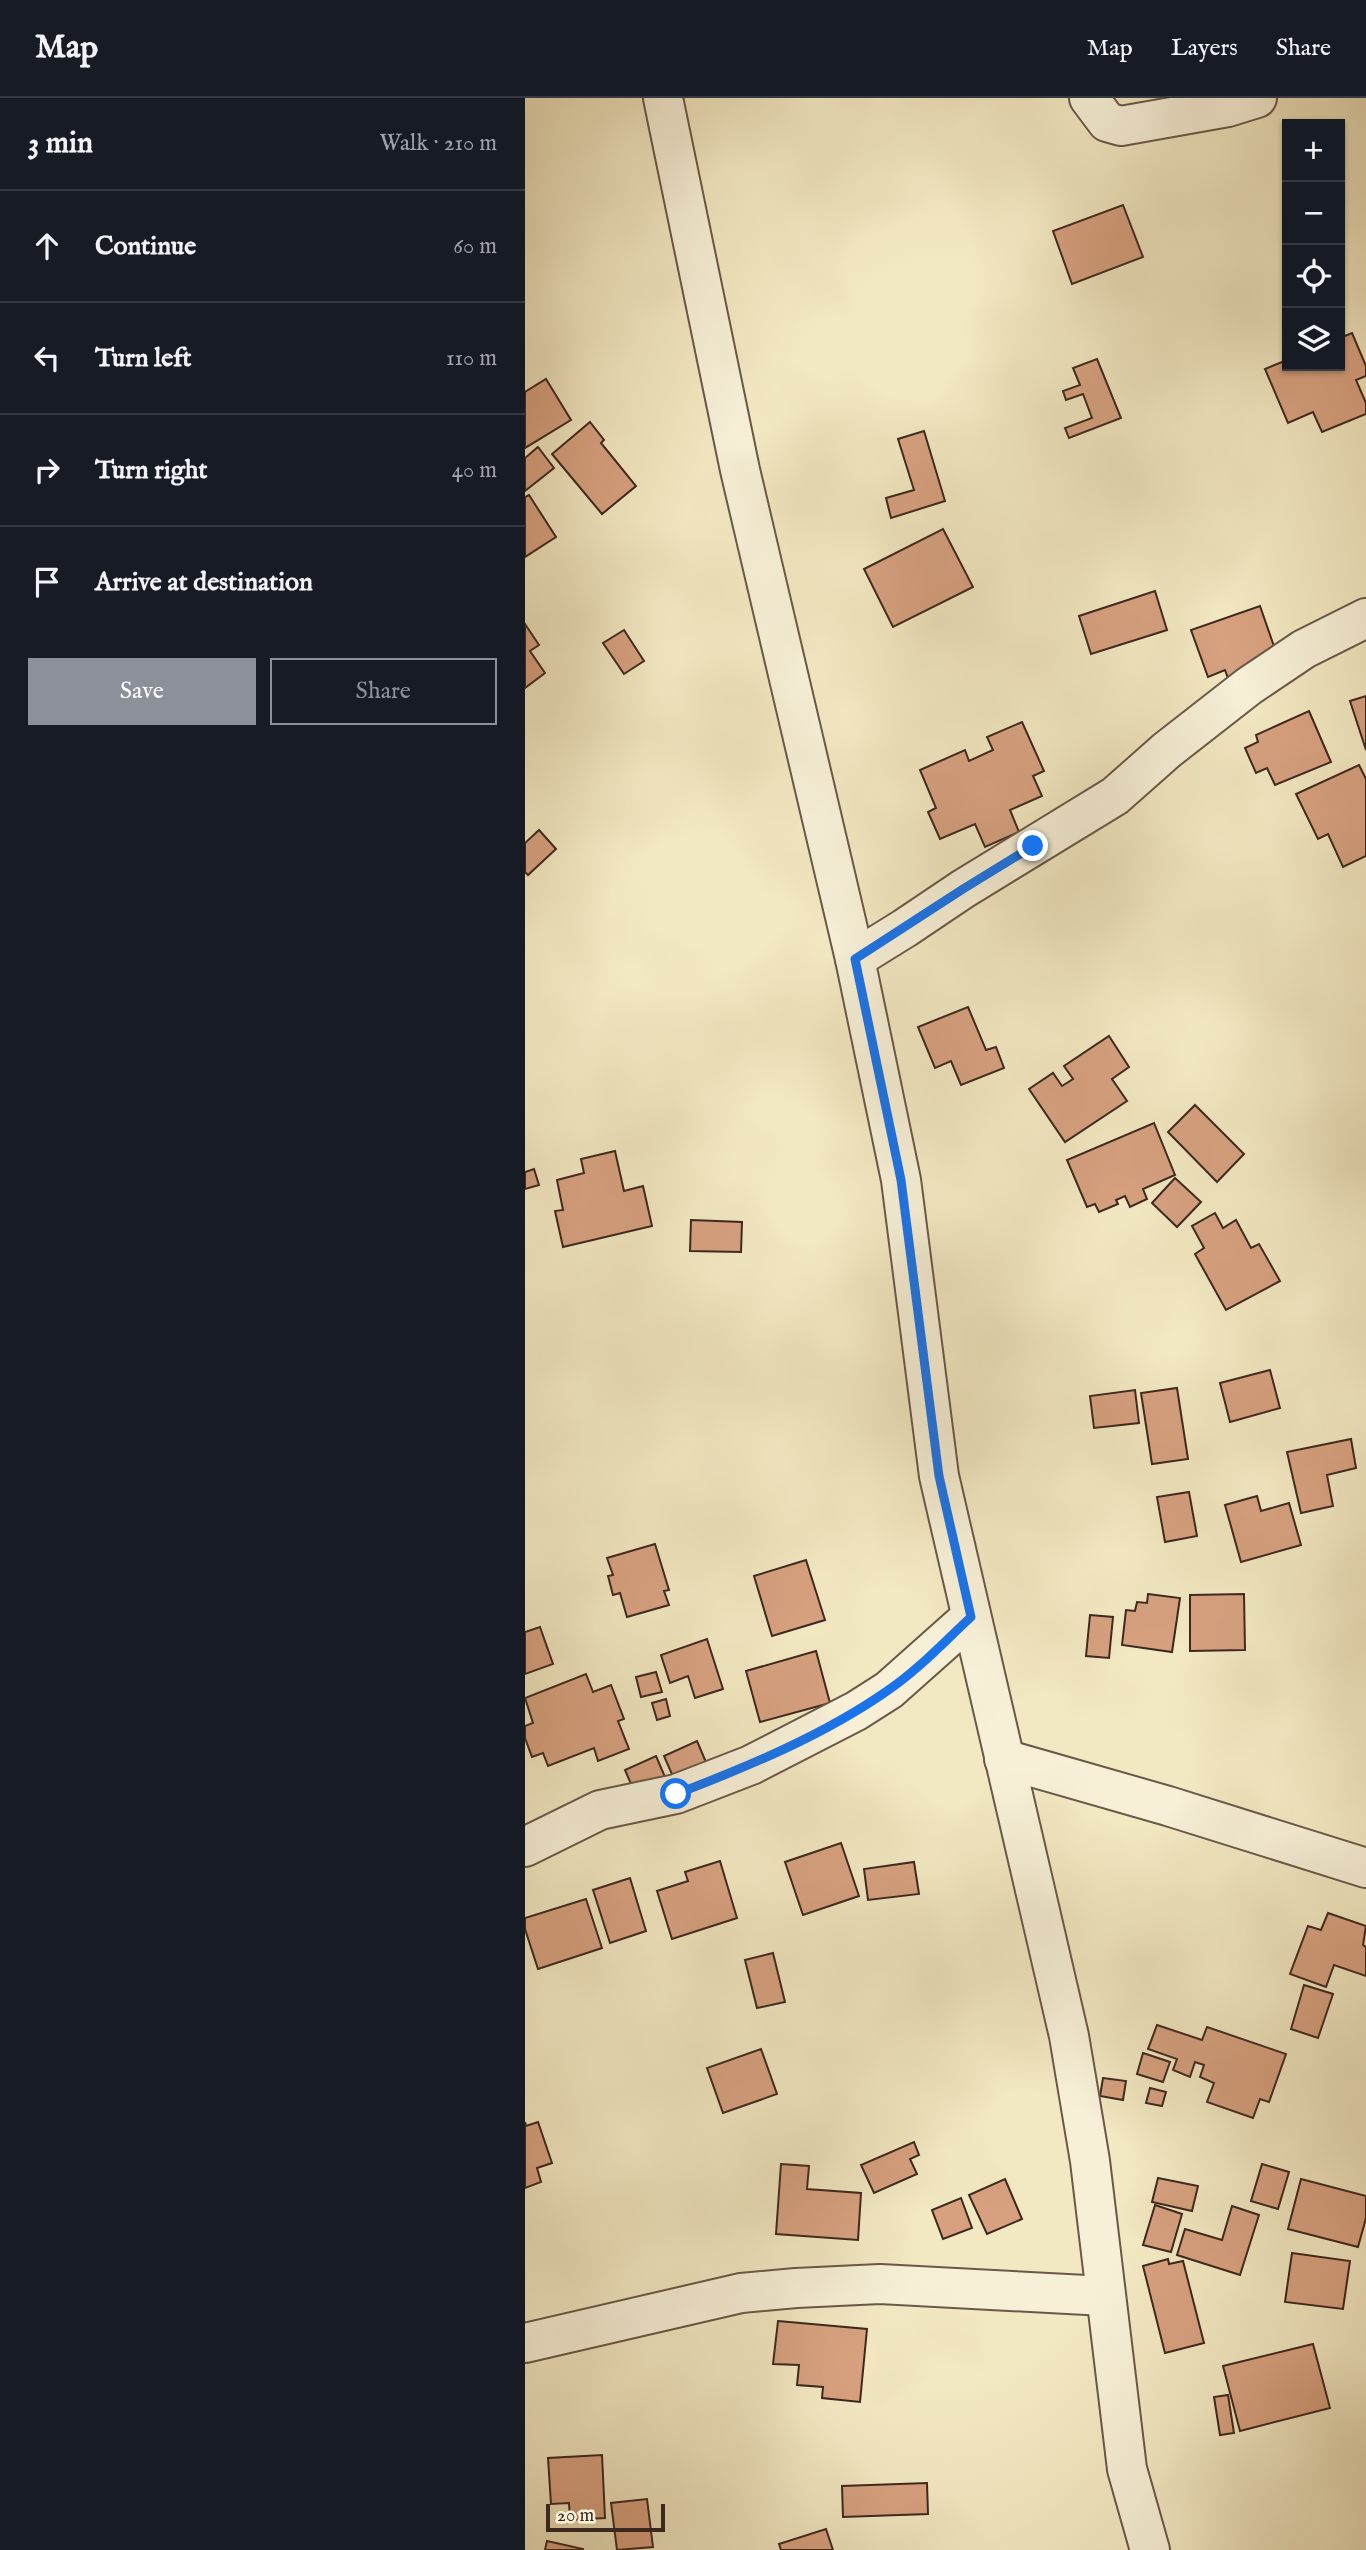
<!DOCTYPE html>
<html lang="en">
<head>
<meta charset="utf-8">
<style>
	body { margin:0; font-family:"IM FELL English",serif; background:#242831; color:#f1f3f6 }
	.controls { position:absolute; right:21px; top:21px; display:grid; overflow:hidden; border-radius:0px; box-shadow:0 2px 5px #0004 }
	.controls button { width:63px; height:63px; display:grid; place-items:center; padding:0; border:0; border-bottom:2px solid #363941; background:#171b24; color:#f1f3f6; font:35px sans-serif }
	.scale { position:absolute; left:21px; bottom:18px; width:119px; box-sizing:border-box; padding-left:7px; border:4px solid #3d281f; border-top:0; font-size:19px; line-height:24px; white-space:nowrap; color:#3d281f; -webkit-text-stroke:5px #f7f0d7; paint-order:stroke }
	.stop { position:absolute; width:21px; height:21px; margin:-16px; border:5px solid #1a73e8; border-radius:50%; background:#fff }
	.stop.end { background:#1a73e8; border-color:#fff; box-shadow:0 2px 7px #0008 }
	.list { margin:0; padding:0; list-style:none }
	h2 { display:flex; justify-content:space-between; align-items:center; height:91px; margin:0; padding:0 28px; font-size:30px }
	h2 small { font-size:23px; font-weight:400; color:#9ea1a6 }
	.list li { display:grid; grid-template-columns:46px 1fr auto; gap:21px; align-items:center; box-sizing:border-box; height:112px; padding:0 28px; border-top:2px solid #363941 }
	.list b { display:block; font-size:26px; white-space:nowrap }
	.list em { font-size:23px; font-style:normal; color:#9ea1a6 }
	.actions { display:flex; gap:14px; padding:21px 28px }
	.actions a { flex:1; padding:16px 0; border:2px solid #8c9099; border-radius:0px; text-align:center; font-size:24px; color:#8c9099 }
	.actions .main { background:#8c9099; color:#fff }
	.icon { flex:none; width:38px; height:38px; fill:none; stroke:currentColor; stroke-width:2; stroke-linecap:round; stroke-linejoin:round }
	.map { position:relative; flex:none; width:841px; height:2452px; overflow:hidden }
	header { display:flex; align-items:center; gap:42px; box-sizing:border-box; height:98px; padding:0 35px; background:#171b24; border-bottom:2px solid #363941 }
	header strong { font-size:33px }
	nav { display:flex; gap:38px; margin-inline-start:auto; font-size:24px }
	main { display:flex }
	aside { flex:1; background:#171b24 }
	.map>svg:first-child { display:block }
</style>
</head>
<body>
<header>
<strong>Map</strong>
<nav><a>Map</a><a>Layers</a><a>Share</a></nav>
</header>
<main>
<aside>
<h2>3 min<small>Walk · 210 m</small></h2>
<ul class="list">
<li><svg class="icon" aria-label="ahead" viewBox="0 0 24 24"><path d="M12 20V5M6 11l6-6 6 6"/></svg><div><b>Continue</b></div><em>60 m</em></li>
<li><svg class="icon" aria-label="left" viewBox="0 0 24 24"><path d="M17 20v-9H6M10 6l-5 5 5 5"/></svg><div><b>Turn left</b></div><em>110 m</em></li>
<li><svg class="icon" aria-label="right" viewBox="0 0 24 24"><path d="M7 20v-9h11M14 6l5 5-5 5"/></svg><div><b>Turn right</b></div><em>40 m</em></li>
<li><svg class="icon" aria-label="arrive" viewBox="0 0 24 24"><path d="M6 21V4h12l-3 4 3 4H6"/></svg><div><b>Arrive at destination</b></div></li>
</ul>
<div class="actions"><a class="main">Save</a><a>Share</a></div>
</aside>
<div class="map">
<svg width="841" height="2452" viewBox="0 0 841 2452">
	<rect width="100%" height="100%" fill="#f2e8c2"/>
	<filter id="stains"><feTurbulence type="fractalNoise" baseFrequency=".00286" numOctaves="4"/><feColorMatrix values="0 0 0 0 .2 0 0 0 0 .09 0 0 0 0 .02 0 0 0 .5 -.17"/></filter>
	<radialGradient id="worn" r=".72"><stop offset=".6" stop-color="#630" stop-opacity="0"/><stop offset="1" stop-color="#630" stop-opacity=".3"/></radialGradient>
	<g fill="#d7a180" stroke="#3d281f" stroke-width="2">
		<path d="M 598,107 L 618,159 L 547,186 L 528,133 Z"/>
		<path d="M 827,235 L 841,268 L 841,278 L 831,282 L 841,305 L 841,316 L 797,334 L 788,314 L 763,325 L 740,271 L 762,262 L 762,268 L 815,268 L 815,240 Z"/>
		<path d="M 572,261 L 596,320 L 544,340 L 540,330 L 567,320 L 558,296 L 541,302 L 538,293 L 555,287 L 548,270 Z"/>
		<path d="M 21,281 L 46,322 L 0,350 L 0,294 Z"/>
		<path d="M 65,324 L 79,342 L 76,345 L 111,388 L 77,416 L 27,356 Z"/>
		<path d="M 399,333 L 420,403 L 366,420 L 361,400 L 389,392 L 373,341 Z"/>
		<path d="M 13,349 L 29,370 L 0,393 L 0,360 Z"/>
		<path d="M 4,397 L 31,439 L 0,459 L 0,399 Z"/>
		<path d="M 418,431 L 448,489 L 368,529 L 339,471 Z"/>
		<path d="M 630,493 L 642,532 L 566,556 L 554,518 Z"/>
		<path d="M 735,508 L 751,554 L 704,583 L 700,572 L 683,579 L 666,532 Z"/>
		<path d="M 0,526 L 14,547 L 5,553 L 20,575 L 0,590 Z"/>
		<path d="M 99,532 L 119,563 L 99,576 L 78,545 Z"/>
		<path d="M 841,598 L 841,652 L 825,603 Z"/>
		<path d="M 784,613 L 806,664 L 750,687 L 742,670 L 731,675 L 720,650 L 733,644 L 731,637 Z"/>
		<path d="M 497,624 L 519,673 L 508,678 L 517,698 L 485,712 L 494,734 L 460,749 L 450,726 L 415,741 L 403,714 L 411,710 L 395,672 L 440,652 L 444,663 L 468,652 L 462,639 Z"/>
		<path d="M 834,667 L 841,681 L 841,758 L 818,769 L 803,736 L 793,741 L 771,696 Z"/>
		<path d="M 14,732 L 31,751 L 3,777 L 0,774 L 0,745 Z"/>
		<path d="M 443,909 L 461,952 L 471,949 L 479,970 L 436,987 L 426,963 L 410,970 L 393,929 Z"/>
		<path d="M 584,938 L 604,969 L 587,981 L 602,1003 L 540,1044 L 504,991 L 528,975 L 537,988 L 548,981 L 539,968 Z"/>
		<path d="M 670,1007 L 719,1056 L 692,1084 L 643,1034 Z"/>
		<path d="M 629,1025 L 650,1077 L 618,1091 L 622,1101 L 605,1109 L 600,1098 L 591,1102 L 593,1106 L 574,1114 L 570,1106 L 562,1109 L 542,1062 Z"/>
		<path d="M 90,1053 L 99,1093 L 118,1088 L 127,1128 L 38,1149 L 30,1113 L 38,1112 L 32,1082 L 59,1075 L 56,1061 Z"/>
		<path d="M 9,1071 L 14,1087 L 0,1091 L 0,1074 Z"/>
		<path d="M 650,1080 L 676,1104 L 652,1129 L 627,1105 Z"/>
		<path d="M 690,1115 L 698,1130 L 711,1122 L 726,1150 L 734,1146 L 755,1183 L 701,1212 L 670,1156 L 679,1150 L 667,1128 Z"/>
		<path d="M 166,1122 L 217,1124 L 216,1154 L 165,1153 Z"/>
		<path d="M 745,1272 L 755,1310 L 705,1324 L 695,1285 Z"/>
		<path d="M 652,1290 L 663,1361 L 627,1366 L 616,1295 Z"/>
		<path d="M 610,1292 L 614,1325 L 569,1330 L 565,1298 Z"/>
		<path d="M 826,1341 L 831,1370 L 802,1377 L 808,1408 L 776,1415 L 762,1354 Z"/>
		<path d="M 664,1394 L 672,1438 L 640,1444 L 632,1399 Z"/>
		<path d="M 732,1398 L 736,1413 L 764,1405 L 776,1447 L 716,1464 L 700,1407 Z"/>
		<path d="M 130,1446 L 144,1492 L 139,1493 L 144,1507 L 102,1519 L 95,1495 L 88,1497 L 83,1478 L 88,1477 L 82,1460 Z"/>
		<path d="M 281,1462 L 300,1522 L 247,1538 L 229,1478 Z"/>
		<path d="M 623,1496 L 655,1500 L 647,1554 L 597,1547 L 601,1512 L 610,1513 L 612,1504 L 622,1505 Z"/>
		<path d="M 719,1496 L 720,1552 L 665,1553 L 665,1497 Z"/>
		<path d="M 565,1517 L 588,1519 L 584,1560 L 561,1558 Z"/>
		<path d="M 15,1529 L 28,1566 L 0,1576 L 0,1534 Z"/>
		<path d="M 182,1541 L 198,1591 L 170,1600 L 163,1578 L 145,1585 L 136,1557 Z"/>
		<path d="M 291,1553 L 305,1605 L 235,1624 L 221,1573 Z"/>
		<path d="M 131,1574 L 137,1594 L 116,1599 L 111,1579 Z"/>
		<path d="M 61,1576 L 68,1594 L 86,1587 L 99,1621 L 93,1623 L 104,1651 L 73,1663 L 69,1650 L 23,1668 L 18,1655 L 7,1659 L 0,1640 L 0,1628 L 8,1625 L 0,1600 Z"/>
		<path d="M 141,1601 L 145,1618 L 132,1622 L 127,1605 Z"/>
		<path d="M 172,1643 L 186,1676 L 153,1690 L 139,1658 Z"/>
		<path d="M 131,1658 L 140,1679 L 109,1693 L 100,1672 Z"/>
		<path d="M 316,1745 L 334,1798 L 278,1817 L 260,1764 Z"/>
		<path d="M 195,1763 L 212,1820 L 147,1841 L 132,1793 L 163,1783 L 160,1774 Z"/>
		<path d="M 389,1764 L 394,1796 L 343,1802 L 339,1771 Z"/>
		<path d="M 105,1780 L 121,1833 L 85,1845 L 68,1792 Z"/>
		<path d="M 61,1801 L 77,1850 L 13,1871 L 0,1831 L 0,1820 Z"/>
		<path d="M 803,1815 L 841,1828 L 838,1847 L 841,1849 L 841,1878 L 809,1867 L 801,1889 L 765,1876 L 783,1828 L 796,1832 Z"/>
		<path d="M 248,1855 L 260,1904 L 232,1910 L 220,1862 Z"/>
		<path d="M 779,1887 L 808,1896 L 793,1940 L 766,1931 Z"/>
		<path d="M 632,1927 L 677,1942 L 682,1929 L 761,1956 L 744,2004 L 735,2001 L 728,2020 L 682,2004 L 689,1985 L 675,1979 L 679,1967 L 670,1964 L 665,1979 L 648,1972 L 652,1961 L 623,1951 Z"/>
		<path d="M 236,1951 L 252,1996 L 198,2015 L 182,1970 Z"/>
		<path d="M 618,1955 L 645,1964 L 638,1984 L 612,1976 Z"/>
		<path d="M 578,1980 L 601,1983 L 598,2002 L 575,1998 Z"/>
		<path d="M 625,1990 L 641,1994 L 637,2008 L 621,2005 Z"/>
		<path d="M 0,2024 L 1,2028 L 13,2024 L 27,2065 L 12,2070 L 16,2084 L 0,2090 Z"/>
		<path d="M 389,2044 L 394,2057 L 385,2061 L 392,2076 L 349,2095 L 336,2067 Z"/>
		<path d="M 256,2066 L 284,2068 L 282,2091 L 336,2095 L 333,2142 L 251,2136 Z"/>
		<path d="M 737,2066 L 764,2074 L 753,2111 L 726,2103 Z"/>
		<path d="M 633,2080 L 673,2088 L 667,2113 L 627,2104 Z"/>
		<path d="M 480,2081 L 497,2121 L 462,2136 L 444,2097 Z"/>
		<path d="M 776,2081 L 841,2098 L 841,2120 L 833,2149 L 763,2131 Z"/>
		<path d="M 436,2100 L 447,2130 L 418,2141 L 407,2112 Z"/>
		<path d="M 630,2107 L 657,2116 L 646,2154 L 618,2147 Z"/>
		<path d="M 707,2108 L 734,2117 L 715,2177 L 652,2157 L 660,2131 L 697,2142 Z"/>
		<path d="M 767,2155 L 825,2163 L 818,2211 L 760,2204 Z"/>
		<path d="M 643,2161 L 644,2166 L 658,2163 L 679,2245 L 640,2255 L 618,2168 Z"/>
		<path d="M 253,2223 L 342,2231 L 335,2304 L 297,2300 L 298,2289 L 272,2287 L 274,2267 L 248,2266 Z"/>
		<path d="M 788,2246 L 805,2310 L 715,2333 L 698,2268 Z"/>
		<path d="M 703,2297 L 709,2335 L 695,2337 L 689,2299 Z"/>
		<path d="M 77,2357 L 80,2420 L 45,2422 L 44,2405 L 26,2406 L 23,2360 Z"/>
		<path d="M 402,2385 L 403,2416 L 318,2419 L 317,2388 Z"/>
		<path d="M 122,2401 L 128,2449 L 92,2452 L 86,2405 Z"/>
		<path d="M 301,2431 L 308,2452 L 256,2452 L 254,2446 Z"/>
		<path d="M 22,2443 L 58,2451 L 58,2452 L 20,2452 Z"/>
	</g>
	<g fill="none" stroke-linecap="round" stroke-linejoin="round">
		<g stroke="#6a5848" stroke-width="42">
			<g id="minor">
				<path d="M 138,0 L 215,372 L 330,861 L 376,1082 L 414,1378 L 544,1938 L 565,2063 L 602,2371 L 625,2452"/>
				<path d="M 564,0 L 582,24 L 596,28 L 703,9 L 732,0"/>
				<path d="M 330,861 L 380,830 L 438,791 L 590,698 L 642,652 L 724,588 L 779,551 L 841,520"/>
				<path d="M 479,1661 L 643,1708 L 841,1770"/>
				<path d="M 0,1749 L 75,1712 L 151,1696 L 226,1667 L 331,1613 L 364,1592 L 446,1519"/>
				<path d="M 0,2245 L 216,2195 L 271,2190 L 355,2186 L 580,2198"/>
			</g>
		</g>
		<use href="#minor" stroke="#f7f0d7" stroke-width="38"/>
	</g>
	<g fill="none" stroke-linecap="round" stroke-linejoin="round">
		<path stroke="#1a73e8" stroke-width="9" d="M 151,1696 C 222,1669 299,1637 362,1593 C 392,1573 419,1544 446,1519 L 414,1378 L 376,1082 L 330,861 L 438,791 L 508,748"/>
	</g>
	<rect width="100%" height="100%" filter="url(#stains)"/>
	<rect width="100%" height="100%" fill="url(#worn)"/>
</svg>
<div class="controls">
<button>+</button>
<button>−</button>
<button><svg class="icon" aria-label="locate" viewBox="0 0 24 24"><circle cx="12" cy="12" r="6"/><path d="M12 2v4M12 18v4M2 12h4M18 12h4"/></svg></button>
<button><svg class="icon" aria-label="layers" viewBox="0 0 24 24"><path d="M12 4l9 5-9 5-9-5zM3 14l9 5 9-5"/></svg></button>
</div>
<div class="scale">20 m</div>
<div class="stop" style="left:151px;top:1696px"></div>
<div class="stop end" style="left:508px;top:748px"></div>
</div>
</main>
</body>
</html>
